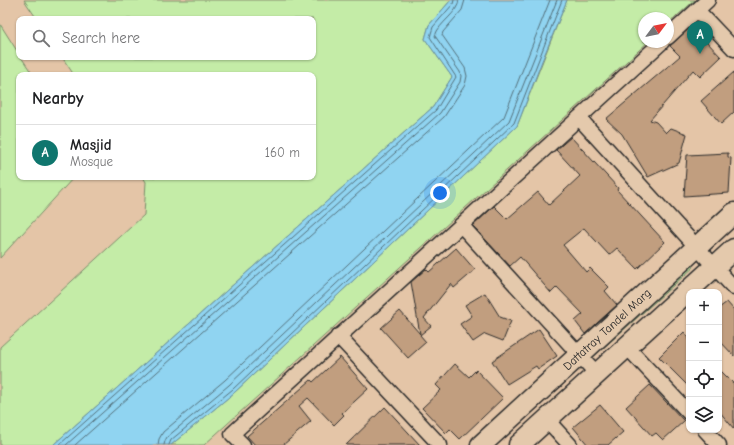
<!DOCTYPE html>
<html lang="en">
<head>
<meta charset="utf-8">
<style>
	body { margin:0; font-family:"Comic Neue",sans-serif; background:#f2f2f2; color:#202124 }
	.controls { position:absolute; right:12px; bottom:12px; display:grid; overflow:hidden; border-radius:8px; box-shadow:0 1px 3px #0004 }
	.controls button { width:36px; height:36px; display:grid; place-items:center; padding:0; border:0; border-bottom:1px solid #e0e0e0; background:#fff; color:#202124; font:20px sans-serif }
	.compass { position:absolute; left:638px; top:12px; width:36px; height:36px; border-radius:50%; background:#fff; box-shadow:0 1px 3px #0004; rotate:58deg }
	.you { position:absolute; left:440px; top:193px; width:14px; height:14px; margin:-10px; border:3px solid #fff; border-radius:50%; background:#1a73e8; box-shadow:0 0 0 6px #1a73e833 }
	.badge { display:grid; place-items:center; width:26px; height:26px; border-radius:50%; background:#0f766e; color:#fff; font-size:13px; font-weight:700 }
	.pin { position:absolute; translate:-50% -33px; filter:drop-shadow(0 1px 2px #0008) }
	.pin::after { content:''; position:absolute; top:21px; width:14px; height:12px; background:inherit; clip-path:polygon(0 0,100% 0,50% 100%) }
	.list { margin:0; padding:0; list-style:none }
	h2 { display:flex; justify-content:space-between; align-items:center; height:52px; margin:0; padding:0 16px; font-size:17px }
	h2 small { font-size:13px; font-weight:400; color:#757577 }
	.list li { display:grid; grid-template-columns:26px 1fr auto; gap:12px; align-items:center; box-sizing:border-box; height:56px; padding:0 16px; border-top:1px solid #e0e0e0 }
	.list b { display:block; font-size:15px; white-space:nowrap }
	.list p { margin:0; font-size:13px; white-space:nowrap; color:#757577 }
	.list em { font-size:13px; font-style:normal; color:#757577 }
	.icon { flex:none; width:22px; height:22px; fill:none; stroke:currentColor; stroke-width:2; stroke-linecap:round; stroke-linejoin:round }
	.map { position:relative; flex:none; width:734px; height:445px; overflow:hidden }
	.search { position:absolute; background:#fff; box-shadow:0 1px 3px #0004; left:16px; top:16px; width:300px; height:44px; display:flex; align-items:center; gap:10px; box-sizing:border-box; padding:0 14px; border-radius:8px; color:#757577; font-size:15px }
	.panel { position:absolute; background:#fff; box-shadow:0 1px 3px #0004; left:16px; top:72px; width:300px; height:108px; border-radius:8px }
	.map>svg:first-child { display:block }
</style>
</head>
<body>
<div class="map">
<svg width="734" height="445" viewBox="0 0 734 445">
	<rect width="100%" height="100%" fill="#e4c5a7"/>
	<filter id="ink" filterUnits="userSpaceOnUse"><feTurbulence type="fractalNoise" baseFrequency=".025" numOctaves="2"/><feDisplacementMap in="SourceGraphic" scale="8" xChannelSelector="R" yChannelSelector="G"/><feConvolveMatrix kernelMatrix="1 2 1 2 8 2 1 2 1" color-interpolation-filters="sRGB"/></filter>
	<g filter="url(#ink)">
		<g fill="#c4eca7" stroke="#788c69">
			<path d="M 24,0 L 451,0 L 429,25 L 425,39 L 452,77 L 433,107 L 53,445 L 0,445 L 0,347 L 144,215 L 146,182 L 143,177 L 313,177 L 313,75 L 74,75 L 62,57 L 313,57 L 313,19 L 37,19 Z"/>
			<path d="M 567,0 L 695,0 L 668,24 L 668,18 L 644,18 L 644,42 L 648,42 L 204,445 L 171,445 L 235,392 L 517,126 Z"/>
			<path d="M 0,24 L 19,54 L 19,57 L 21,57 L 33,75 L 19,75 L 19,177 L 74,177 L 0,258 Z"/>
			<path d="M 688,260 L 694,267 L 591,359 L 587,354 Z"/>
		</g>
		<path fill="#90d4f1" stroke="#6890a2" d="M 451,0 L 567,0 L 542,61 L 517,126 L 235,392 L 171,445 L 53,445 L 433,107 L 452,77 L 425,39 L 429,25 Z"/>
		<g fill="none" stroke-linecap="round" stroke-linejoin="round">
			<g stroke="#536f7a" stroke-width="1">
				<path d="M 59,445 L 436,110 L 456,77 L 430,37 L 433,27 L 453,4 L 454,0"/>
				<path d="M 66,445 L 440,113 L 460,82 L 461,76 L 460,72 L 435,36 C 439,22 458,14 459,0"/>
				<path d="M 75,445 L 444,117 L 465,85 L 467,76 L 465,68 L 442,35 L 443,32 L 462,10 L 465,0"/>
				<path d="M 158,445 L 159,439 L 163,432 L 225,380 L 504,117 L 550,0"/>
				<path d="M 164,445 L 165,441 L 167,437 L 229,385 L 509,121 L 557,0"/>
				<path d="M 169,445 L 171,440 L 233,389 L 514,123 L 562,0"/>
			</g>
		</g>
		<g fill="#c19e7f" stroke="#2b2b2b">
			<path d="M 692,26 L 721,57 L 700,77 L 693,70 L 650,120 L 656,122 L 666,133 L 671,128 L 687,134 L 679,163 L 648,177 L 622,134 L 606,119 L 680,56 L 670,46 Z"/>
			<path d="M 734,72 L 734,112 L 721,124 L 701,101 Z"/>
			<path d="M 571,137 L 618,188 L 617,190 L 665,242 L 637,269 L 617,248 L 609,255 L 584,228 L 563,245 L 586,272 L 590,268 L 609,287 L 605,291 L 617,305 L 585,334 L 575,321 L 583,314 L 557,287 L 551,293 L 520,257 L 510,266 L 473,226 L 494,206 L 507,219 L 538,192 L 549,205 L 580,176 L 556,150 Z"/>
			<path d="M 728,153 L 728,157 L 731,158 L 729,193 L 684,196 L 687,155 Z"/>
			<path d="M 456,248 L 475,270 L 454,288 L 451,284 L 424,318 L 431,326 L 420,335 L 426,342 L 408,358 L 381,328 L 400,311 L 420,334 L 411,282 L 426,269 L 429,272 Z"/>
			<path d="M 485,293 L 500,317 L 511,321 L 503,341 L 485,334 L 473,342 L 460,324 L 472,316 L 465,305 Z"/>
			<path d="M 727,302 L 734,310 L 734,356 L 719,340 L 719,308 Z"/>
			<path d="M 539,329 L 557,356 L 538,369 L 536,366 L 507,384 L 492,361 Z"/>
			<path d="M 684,332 L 689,338 L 689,387 L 659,357 Z"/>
			<path d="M 340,357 L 368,389 L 342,413 L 344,415 L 334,425 L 308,398 L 299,406 L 311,421 L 283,445 L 255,445 L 247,436 L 311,380 L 313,382 Z"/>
			<path d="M 455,364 L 469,377 L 476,370 L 503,398 L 460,439 L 450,429 L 446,433 L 422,408 L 441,390 L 436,385 Z"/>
			<path d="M 719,369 L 734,384 L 734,429 L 719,411 Z"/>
			<path d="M 650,385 L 684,421 L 663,440 L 656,433 L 652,436 L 626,407 Z"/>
			<path d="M 600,405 L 623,432 L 608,445 L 588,445 L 573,427 Z"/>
			<path d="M 385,407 L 420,445 L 346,445 Z"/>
		</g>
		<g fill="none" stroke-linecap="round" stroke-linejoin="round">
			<g stroke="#2b2b2b" stroke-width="17">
				<g id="minor">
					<path d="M 697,10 L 734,49"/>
					<path d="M 668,37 L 708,0"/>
					<path d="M 579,118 L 734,288"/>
					<path d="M 461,225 L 597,374"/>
					<path d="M 338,336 L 440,445"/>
					<path d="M 627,347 L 689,413"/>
					<path d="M 547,420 L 570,445"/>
					<path d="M 705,430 L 719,445"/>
					<path d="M 243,445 L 232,434 L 662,42"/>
				</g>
			</g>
			<g stroke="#2b2b2b" stroke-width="23">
				<g id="secondary">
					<path id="s1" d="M 481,445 L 734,213"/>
					<path d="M 519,445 L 734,249"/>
				</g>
			</g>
			<use href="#minor" stroke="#e4c9ac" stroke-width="14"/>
			<use href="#secondary" stroke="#e4c9ac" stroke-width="20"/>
		</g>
	</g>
	<g text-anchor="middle" stroke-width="4" stroke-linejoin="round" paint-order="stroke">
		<g font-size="12" fill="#2b2b2b" stroke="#e4c9ac">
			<text dy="4" stroke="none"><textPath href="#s1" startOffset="171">Dattatray Tandel Marg</textPath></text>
		</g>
	</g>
</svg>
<div class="controls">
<button>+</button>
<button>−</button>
<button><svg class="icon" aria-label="locate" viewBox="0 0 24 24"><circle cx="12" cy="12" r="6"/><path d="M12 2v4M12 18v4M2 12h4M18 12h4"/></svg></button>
<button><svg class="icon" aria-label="layers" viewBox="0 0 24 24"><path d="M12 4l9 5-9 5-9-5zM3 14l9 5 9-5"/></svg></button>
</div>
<svg class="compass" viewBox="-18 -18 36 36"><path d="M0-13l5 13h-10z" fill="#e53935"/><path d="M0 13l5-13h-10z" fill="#757577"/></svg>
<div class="you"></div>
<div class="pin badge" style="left:700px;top:54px">A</div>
<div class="search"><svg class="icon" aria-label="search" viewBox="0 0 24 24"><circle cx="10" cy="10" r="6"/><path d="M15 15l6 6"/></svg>Search here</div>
<section class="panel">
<h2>Nearby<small></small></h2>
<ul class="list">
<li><span class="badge">A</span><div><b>Masjid</b><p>Mosque</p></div><em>160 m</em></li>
</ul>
</section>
</div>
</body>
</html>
